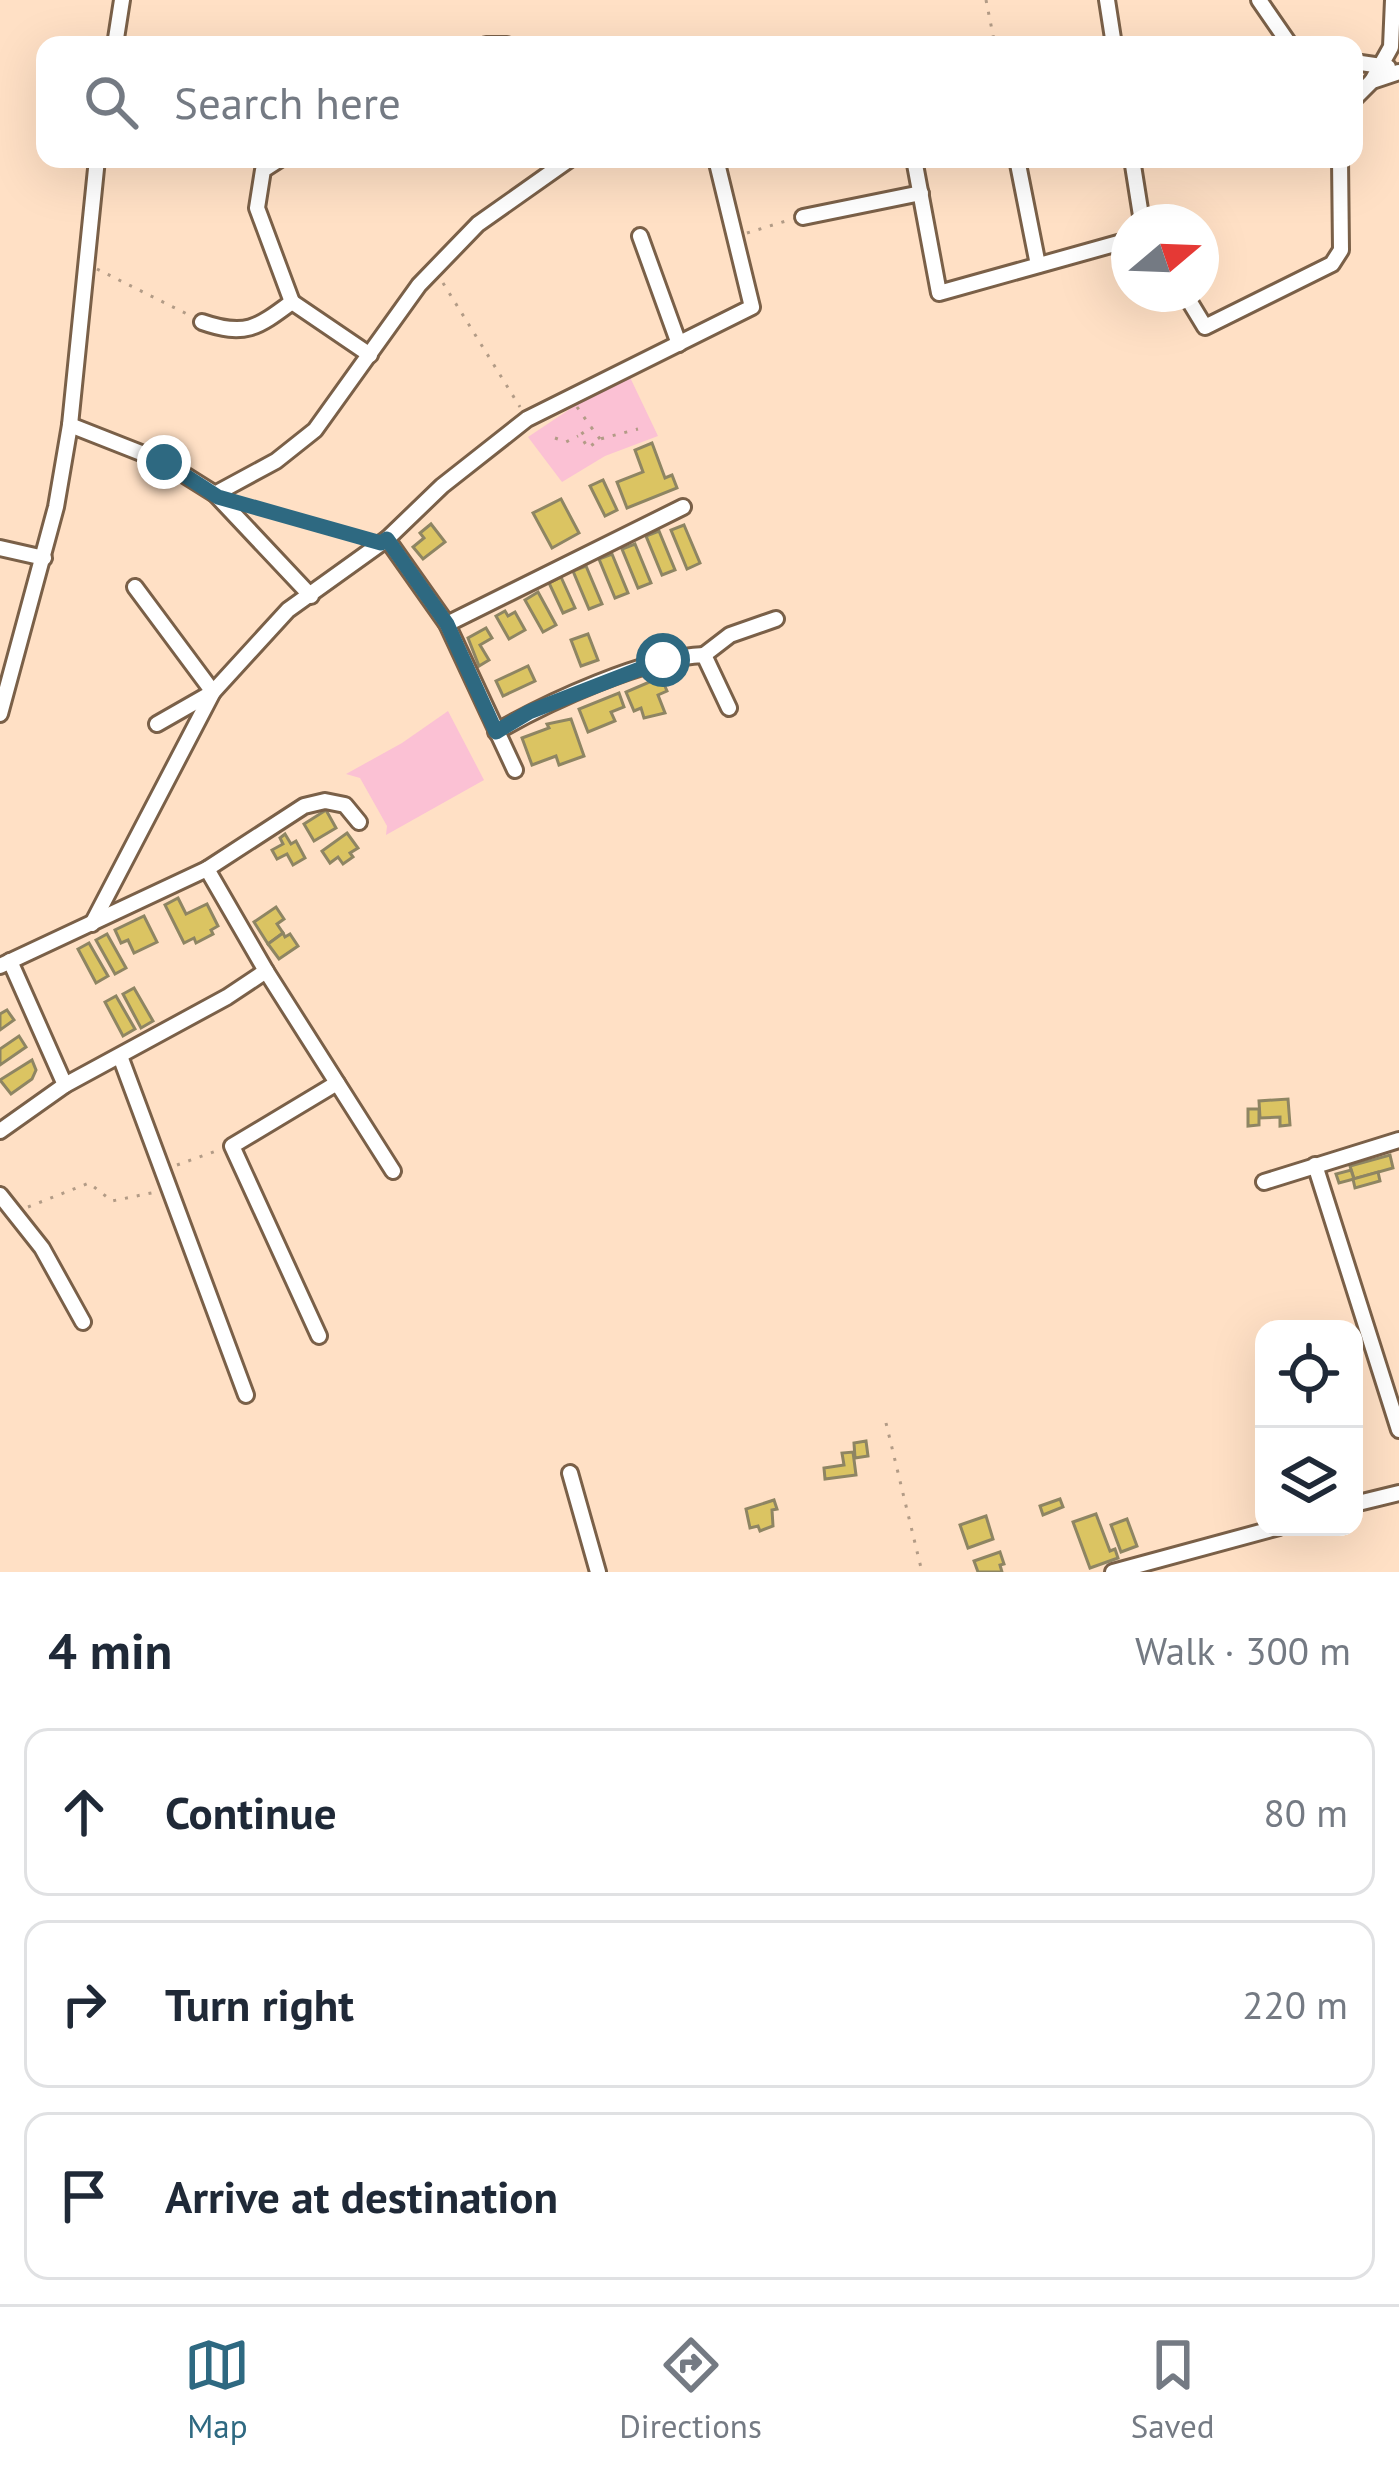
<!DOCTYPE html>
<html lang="en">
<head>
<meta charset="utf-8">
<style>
	body { margin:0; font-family:"PT Sans",sans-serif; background:#f6f6f7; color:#1f2937 }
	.controls { position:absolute; right:36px; bottom:36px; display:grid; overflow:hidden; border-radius:24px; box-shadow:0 12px 48px #0002 }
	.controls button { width:108px; height:108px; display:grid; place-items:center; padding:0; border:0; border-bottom:3px solid #e0e1e3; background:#fff; color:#1f2937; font:60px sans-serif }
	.compass { position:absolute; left:1111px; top:204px; width:108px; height:108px; border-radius:50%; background:#fff; box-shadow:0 12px 48px #0002; rotate:71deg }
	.stop { position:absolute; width:36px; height:36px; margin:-27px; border:9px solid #2e6981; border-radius:50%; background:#fff }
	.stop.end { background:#2e6981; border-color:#fff; box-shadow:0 3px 12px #0008 }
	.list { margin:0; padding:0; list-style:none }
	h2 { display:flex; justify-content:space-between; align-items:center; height:156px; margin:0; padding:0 48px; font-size:51px }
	h2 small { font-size:39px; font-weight:400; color:#747a83 }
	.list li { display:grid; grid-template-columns:78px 1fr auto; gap:36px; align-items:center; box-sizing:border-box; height:168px; margin:0 24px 24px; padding:0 24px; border:3px solid #e0e1e3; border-radius:24px }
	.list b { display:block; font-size:45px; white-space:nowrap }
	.list em { font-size:39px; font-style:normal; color:#747a83 }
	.icon { flex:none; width:66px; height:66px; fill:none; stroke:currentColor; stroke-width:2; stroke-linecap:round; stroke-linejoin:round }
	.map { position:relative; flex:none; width:1399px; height:1572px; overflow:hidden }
	.search { position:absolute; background:#fff; box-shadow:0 12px 48px #0002; left:36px; right:36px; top:36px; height:132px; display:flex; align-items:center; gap:30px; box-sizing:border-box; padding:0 42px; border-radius:24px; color:#747a83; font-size:45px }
	.sheet { height:732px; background:#fff }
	nav { display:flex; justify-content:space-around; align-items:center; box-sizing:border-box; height:168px; border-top:3px solid #e0e1e3; background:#fff; font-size:33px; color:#747a83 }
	nav a { display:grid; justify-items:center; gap:6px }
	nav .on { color:#2e6981 }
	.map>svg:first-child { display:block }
</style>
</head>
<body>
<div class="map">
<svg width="1399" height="1572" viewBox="0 0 1399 1572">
	<rect width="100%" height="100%" fill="#ffe0c5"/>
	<g fill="#fbc1d4">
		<path d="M 627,371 L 658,436 L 605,456 L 562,482 L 528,437 Z"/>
		<path d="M 448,711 L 484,780 L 386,835 L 387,826 L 360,778 L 346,774 L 402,743 Z"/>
	</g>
	<g fill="#dbc462" stroke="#8e8563" stroke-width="3">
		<path d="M 652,443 L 665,478 L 672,475 L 677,488 L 627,508 L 617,482 L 643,472 L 635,450 Z"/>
		<path d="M 603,480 L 617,510 L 605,516 L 590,486 Z"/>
		<path d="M 561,499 L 579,533 L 552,548 L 533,513 Z"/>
		<path d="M 431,524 L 445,542 L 423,559 L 413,547 L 424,538 L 420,533 Z"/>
		<path d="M 684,525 L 700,563 L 687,569 L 671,530 Z"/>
		<path d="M 659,531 L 675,570 L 662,575 L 646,536 Z"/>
		<path d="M 635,544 L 651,583 L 638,588 L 622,549 Z"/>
		<path d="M 612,554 L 628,593 L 615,598 L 599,559 Z"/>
		<path d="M 586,566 L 602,604 L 589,609 L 573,571 Z"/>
		<path d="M 561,577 L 575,608 L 563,613 L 549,583 Z"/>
		<path d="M 538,592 L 556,625 L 543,632 L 525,600 Z"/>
		<path d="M 505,611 L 508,616 L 515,612 L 525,630 L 509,639 L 496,616 Z"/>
		<path d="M 486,628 L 492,638 L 480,645 L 489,660 L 479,666 L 468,638 Z"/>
		<path d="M 588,634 L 598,660 L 581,666 L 571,640 Z"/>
		<path d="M 528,666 L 535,681 L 503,696 L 496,681 Z"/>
		<path d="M 661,677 L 667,691 L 658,695 L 665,713 L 644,718 L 641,708 L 634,711 L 626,692 Z"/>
		<path d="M 619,693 L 624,707 L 611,712 L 615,721 L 588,732 L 579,709 Z"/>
		<path d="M 571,719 L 584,756 L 559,765 L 556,756 L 532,765 L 522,738 L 549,728 L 547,724 Z"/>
		<path d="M 326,810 L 336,828 L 314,841 L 304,824 Z"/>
		<path d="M 347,833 L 358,848 L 350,853 L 353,857 L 343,864 L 338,857 L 330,863 L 322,851 Z"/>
		<path d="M 285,834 L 291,844 L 296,841 L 305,858 L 293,865 L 287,854 L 277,859 L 272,850 L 283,844 L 280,838 Z"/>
		<path d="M 178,898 L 186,914 L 207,904 L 218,926 L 211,930 L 213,934 L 196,943 L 194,938 L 184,943 L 165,905 Z"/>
		<path d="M 276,907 L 284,919 L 277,924 L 283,933 L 268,944 L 254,922 Z"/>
		<path d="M 144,916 L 157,942 L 134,953 L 128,940 L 121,943 L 115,930 Z"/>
		<path d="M 283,933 L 285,937 L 290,934 L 298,946 L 279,959 L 268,944 Z"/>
		<path d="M 107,934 L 126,968 L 115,974 L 96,940 Z"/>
		<path d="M 89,943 L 108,976 L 96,983 L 78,949 Z"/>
		<path d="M 134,988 L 153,1021 L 141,1028 L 123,994 Z"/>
		<path d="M 116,996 L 135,1029 L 123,1036 L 105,1002 Z"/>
		<path d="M 7,1010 L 14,1020 L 0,1030 L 0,1014 Z"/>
		<path d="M 19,1036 L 26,1047 L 0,1065 L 0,1049 Z"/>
		<path d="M 32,1060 L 36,1070 L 32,1079 L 11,1094 L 0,1080 Z"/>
		<path d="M 1288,1099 L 1290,1125 L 1280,1126 L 1280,1117 L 1260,1118 L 1259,1101 Z"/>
		<path d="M 1248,1109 L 1259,1109 L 1259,1125 L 1248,1126 Z"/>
		<path d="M 1390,1155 L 1393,1168 L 1354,1179 L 1350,1166 Z"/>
		<path d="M 1351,1170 L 1354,1179 L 1339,1183 L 1336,1174 Z"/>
		<path d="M 1378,1172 L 1380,1181 L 1355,1188 L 1353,1179 Z"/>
		<path d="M 866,1441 L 868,1456 L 855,1458 L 854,1443 Z"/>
		<path d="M 853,1452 L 856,1475 L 825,1479 L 824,1468 L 844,1465 L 842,1453 Z"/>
		<path d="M 1060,1499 L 1063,1507 L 1043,1515 L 1040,1506 Z"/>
		<path d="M 774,1500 L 777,1509 L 772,1510 L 773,1526 L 760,1531 L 758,1526 L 750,1528 L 746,1509 Z"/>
		<path d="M 1096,1514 L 1110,1551 L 1115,1549 L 1118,1558 L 1090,1568 L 1073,1522 Z"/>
		<path d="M 986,1516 L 993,1539 L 968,1548 L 960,1525 Z"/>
		<path d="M 1127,1519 L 1137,1546 L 1121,1552 L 1111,1525 Z"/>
		<path d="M 1000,1552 L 1004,1564 L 1000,1565 L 1002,1572 L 978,1572 L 974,1561 Z"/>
	</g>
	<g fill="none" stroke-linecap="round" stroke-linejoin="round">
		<g stroke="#7a6048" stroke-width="20">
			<g id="minor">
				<path d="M 1107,0 L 1114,45"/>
				<path d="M 1259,0 L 1290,45"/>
				<path d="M 115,45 L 122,0"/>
				<path d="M 486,45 L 507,45"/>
				<path d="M 1354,62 L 1388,67"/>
				<path d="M 1372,81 L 1391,47 L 1393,0"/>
				<path d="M 1354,99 L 1372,81 L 1399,72"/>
				<path d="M 280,159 L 263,170 L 257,208 L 292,302"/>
				<path d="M 914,159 L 939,293 L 1129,240"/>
				<path d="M 1017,159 L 1038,265"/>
				<path d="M 1132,159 L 1142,222"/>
				<path d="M 803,217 L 921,193"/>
				<path d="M 640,236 L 679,344"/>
				<path d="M 1185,294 L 1205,327 L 1332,264 L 1341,250 L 1340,159"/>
				<path d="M 202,322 C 245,337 257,328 292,302 L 370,355"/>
				<path d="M 70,425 L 164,462 L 215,494 L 311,596"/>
				<path d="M 215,494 L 276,461 L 315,430 L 419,285 L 478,224 L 570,159"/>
				<path d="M 387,539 L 447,624 L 515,770"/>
				<path d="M 0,548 L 44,558"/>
				<path d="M 447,624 L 683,507"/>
				<path d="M 704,655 L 730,635 L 776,619"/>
				<path d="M 0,714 L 56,507 L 70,425 L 97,159"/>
				<path d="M 157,724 L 213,692 L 288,610 L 387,539 L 442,486 L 527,419 L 752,307 L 716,159"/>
				<path d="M 496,732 C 548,702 645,657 704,655 L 729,708"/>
				<path d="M 207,869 L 266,971 L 393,1171"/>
				<path d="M 92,924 L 213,692 L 135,587"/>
				<path d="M 10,961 L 65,1085"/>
				<path d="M 0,966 L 207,869 L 304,806 L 325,801 L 345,805 L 359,822"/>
				<path d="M 120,1056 L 246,1395"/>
				<path d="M 0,1131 L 65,1085 L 227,997 L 266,971"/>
				<path d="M 1315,1165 L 1399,1430"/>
				<path d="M 1264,1182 L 1399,1140"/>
				<path d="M 0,1195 L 42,1248 L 83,1322"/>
				<path d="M 319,1336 L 232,1146 L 337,1083"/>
				<path d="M 570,1473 L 598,1572"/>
				<path d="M 1354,1504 L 1399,1493"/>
				<path d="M 1113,1572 L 1279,1527"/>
			</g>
		</g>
		<g stroke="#b29b86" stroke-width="3" stroke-dasharray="3 9" stroke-linecap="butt">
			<path d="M 986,0 L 995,45"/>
			<path d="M 747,233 L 789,220"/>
			<path d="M 97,269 L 191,316"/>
			<path d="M 443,283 L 520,407"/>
			<path d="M 577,407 L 591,427"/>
			<path d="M 555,438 L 566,442 L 578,436"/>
			<path d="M 600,439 L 591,427 L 580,435 L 588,448 L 600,439 L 638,429"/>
			<path d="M 243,504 L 361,538"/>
			<path d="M 177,1165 L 219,1150"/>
			<path d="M 28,1207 L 89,1183 L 112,1201 L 156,1192"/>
			<path d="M 886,1423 L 922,1572"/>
		</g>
		<use href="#minor" stroke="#fff" stroke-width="14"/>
	</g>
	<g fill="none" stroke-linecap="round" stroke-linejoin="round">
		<path stroke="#2e6981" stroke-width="15" d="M 164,462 L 218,497 L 381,543 L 387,539 L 447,624 L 496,732 L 529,712 L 663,660"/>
	</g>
</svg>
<div class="controls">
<button><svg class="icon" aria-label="locate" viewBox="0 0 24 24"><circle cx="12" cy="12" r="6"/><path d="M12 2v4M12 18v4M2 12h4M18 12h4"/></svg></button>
<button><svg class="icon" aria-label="layers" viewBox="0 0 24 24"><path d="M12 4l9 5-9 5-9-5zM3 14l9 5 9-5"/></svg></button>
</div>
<svg class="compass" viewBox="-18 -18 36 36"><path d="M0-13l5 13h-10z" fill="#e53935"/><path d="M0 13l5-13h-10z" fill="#747a83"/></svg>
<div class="stop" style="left:663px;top:660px"></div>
<div class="stop end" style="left:164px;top:462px"></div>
<div class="search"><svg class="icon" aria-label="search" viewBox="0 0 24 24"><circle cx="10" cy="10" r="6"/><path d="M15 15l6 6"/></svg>Search here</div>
</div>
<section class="sheet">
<h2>4 min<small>Walk · 300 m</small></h2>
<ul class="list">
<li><svg class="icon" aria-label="ahead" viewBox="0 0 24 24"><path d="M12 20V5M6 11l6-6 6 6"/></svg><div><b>Continue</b></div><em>80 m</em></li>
<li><svg class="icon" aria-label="right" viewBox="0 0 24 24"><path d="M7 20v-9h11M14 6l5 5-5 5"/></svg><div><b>Turn right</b></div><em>220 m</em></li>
<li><svg class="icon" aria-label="arrive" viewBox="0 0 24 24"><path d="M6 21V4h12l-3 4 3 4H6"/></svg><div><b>Arrive at destination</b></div></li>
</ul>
</section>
<nav>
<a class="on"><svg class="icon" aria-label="map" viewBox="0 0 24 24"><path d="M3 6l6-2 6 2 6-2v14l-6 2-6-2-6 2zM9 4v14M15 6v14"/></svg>Map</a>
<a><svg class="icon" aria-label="directions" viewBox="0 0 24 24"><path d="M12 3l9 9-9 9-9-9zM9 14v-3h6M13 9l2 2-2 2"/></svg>Directions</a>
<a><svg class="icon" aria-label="saved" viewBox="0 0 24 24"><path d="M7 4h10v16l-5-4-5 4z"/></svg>Saved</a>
</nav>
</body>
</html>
